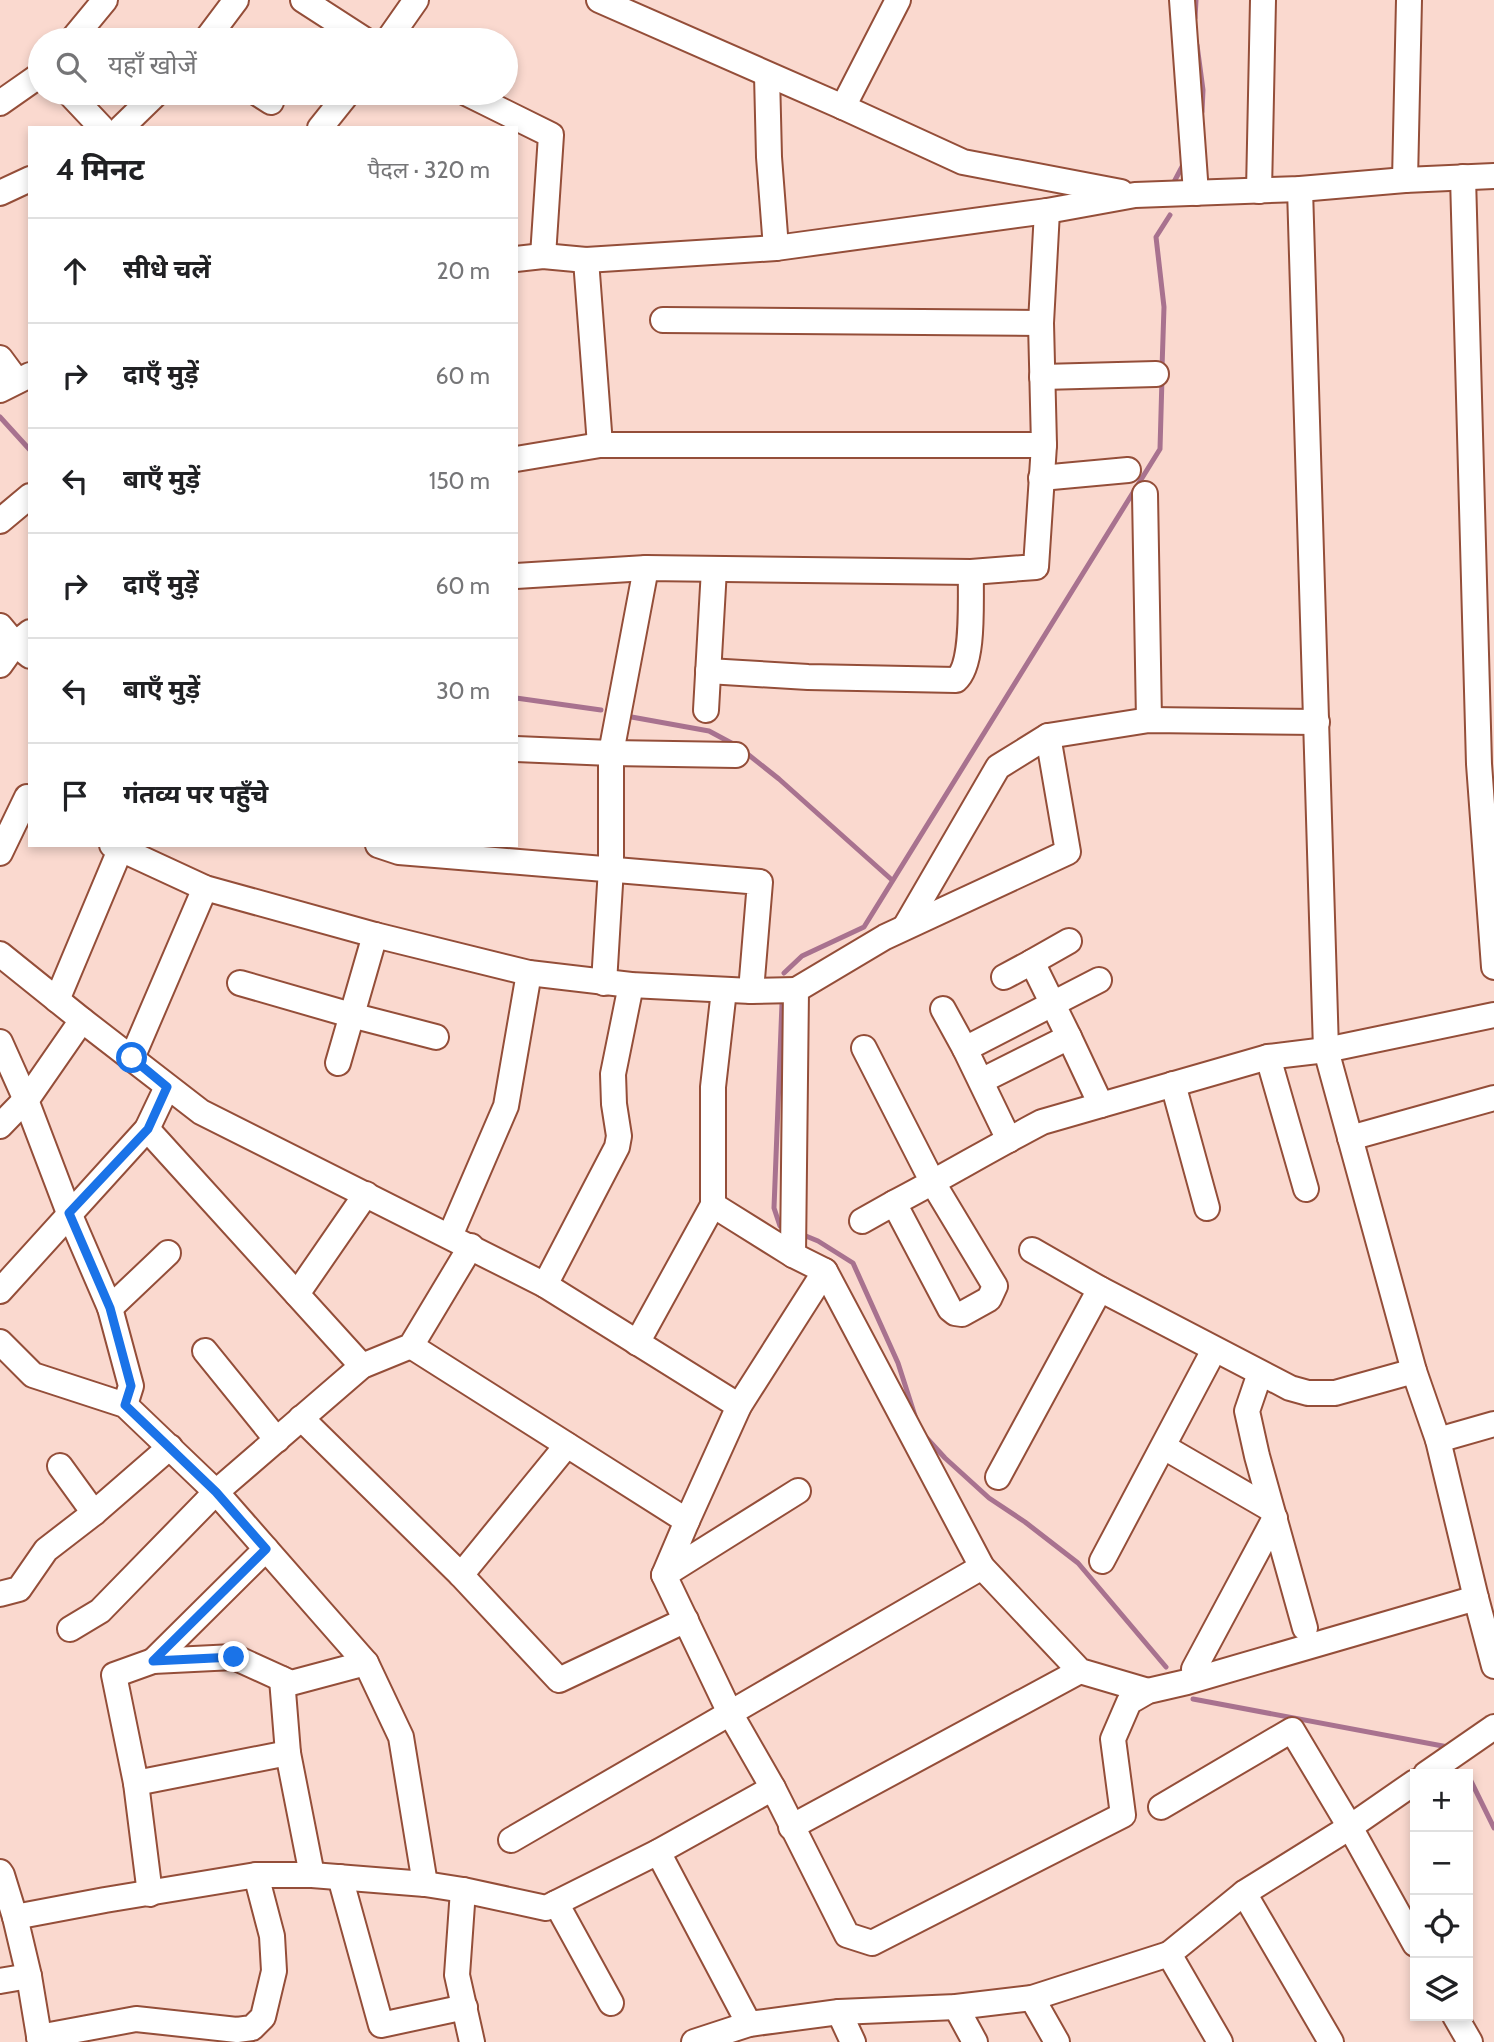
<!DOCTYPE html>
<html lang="hi">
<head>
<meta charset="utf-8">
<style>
	body { margin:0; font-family:Cabin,"Noto Sans Devanagari",sans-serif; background:#f6f6f6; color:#202124 }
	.controls { position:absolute; right:21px; bottom:21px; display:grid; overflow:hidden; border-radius:0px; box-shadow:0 4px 10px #0003 }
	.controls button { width:63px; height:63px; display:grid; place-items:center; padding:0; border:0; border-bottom:2px solid #e0e0e0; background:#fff; color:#202124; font:35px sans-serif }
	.stop { position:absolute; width:21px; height:21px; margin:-16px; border:5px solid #1a73e8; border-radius:50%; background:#fff }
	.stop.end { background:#1a73e8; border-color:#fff; box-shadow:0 2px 7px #0008 }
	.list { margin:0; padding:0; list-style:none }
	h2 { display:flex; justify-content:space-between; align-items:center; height:91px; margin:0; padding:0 28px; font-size:30px }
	h2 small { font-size:23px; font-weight:400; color:#757577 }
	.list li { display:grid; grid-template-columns:46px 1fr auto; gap:21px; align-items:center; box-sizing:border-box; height:105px; padding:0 28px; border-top:2px solid #e0e0e0 }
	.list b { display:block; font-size:26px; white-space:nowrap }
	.list em { font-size:23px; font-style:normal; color:#757577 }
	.icon { flex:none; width:38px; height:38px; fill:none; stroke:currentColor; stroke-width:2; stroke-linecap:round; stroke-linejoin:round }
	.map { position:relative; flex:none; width:1494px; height:2042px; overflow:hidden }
	.search { position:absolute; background:#fff; box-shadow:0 4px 10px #0003; left:28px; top:28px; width:490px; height:77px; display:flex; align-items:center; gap:18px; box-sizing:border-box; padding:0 24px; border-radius:38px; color:#757577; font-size:26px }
	.panel { position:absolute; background:#fff; box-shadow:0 4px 10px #0003; left:28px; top:126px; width:490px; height:721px; border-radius:0px }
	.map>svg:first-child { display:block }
</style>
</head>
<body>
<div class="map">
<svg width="1494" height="2042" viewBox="0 0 1494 2042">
	<rect width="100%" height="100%" fill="#fad9cf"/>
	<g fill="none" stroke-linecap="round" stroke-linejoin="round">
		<g stroke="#a8728f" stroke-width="5">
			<path d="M 1195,18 L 1196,0"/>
			<path d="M 1197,45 L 1203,90 L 1202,112"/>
			<path d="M 1174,182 L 1184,163"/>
			<path d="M 1162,368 L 1164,307 L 1156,237 L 1170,215"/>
			<path d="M 0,417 L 30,450"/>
			<path d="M 516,698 L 601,710"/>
			<path d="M 626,716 L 709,731 L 737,746"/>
			<path d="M 745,752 L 779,779 L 892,880"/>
			<path d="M 784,973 L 802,956 L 864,927 L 1160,449 L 1162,378"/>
			<path d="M 780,1226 L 774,1208 L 782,1003"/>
			<path d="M 801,1234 L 818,1241 L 853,1263 L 898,1363 L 916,1419"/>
			<path d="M 923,1434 L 945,1458 L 989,1498 L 1025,1522 L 1078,1563 L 1166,1667"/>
			<path d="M 1193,1699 L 1448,1747"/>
			<path d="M 1467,1773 L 1494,1828"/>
		</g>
		<g stroke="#944e39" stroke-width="28">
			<g id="minor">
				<path d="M 303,0 L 365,40"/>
				<path d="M 599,0 L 843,107 L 963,162 L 1121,192"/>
				<path d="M 1182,0 L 1196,193"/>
				<path d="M 72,40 L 105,0"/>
				<path d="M 206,40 L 236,0"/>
				<path d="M 388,40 L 416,0"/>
				<path d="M 767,75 L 769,157 L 776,248"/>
				<path d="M 69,93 L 102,128"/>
				<path d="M 257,93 L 271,102"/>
				<path d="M 466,93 L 551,135 L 543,256"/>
				<path d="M 0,103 L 40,75"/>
				<path d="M 843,107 L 898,0"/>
				<path d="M 121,128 L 157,93"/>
				<path d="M 320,128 L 348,93"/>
				<path d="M 1463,177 L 1479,764 L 1494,967"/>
				<path d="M 1405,180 L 1409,0"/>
				<path d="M 1300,189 L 1326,1050 L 1414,1371 L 1438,1440 L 1476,1598 L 1494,1666"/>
				<path d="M 1259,191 L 1263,0"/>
				<path d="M 0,193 L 30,179"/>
				<path d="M 516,259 L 543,256 L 586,260 L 776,248 L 1047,211 L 1135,195 L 1300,189 L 1405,180 L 1494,176"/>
				<path d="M 586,260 L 600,445"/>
				<path d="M 663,320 L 1041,323"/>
				<path d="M 0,358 L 17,381"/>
				<path d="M 1042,377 L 1156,374"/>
				<path d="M 0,390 L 30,375"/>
				<path d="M 516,459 L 600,445 L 1044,445"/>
				<path d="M 1041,478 L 1128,470"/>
				<path d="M 1145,494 L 1149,720"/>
				<path d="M 0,521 L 30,496"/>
				<path d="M 516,576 L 646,568 L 971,572 L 1036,567 L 1044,445 L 1041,323 L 1047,211"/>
				<path d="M 0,626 L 15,644 L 30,656"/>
				<path d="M 0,665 L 15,644 L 30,632"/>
				<path d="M 708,671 L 808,677 L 956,680 C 975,664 970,597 971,572"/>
				<path d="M 706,710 L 714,569"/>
				<path d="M 516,749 L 611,753 L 736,755"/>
				<path d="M 112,845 L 205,888 L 375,935 L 529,973 L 631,985 L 751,991 L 796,990"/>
				<path d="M 378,845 L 399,852 L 760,882 L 751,991"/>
				<path d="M 0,853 L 27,797 L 30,798"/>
				<path d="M 905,927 L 998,767 L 1048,736 L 1149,720 L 1317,722"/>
				<path d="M 0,954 L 82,1020 L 201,1112 L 545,1285 L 739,1406"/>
				<path d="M 1032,962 L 1069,941"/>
				<path d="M 1004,977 L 1032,962 L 1069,1037"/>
				<path d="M 240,983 L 351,1015 L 436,1037"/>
				<path d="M 604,983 L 611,868 L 611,753 L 646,568"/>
				<path d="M 57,1000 L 120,850"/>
				<path d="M 943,1009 L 965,1049"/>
				<path d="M 0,1042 L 26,1100 L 69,1213 L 110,1308 L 131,1386 L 125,1405"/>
				<path d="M 864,1048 L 933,1183 L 995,1286 L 989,1299 L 962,1314 L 955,1313 L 950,1309 L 894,1203 C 944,1177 992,1148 1042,1122 L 1268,1057 L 1326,1050 L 1494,1015"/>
				<path d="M 1268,1057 L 1306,1189"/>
				<path d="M 132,1058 L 205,888"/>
				<path d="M 338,1063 L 375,935"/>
				<path d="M 981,1081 L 1069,1037 L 1101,1105"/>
				<path d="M 1173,1084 L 1207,1208"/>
				<path d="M 0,1126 L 30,1095 L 82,1020"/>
				<path d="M 147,1129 L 362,1366"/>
				<path d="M 1350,1138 L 1494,1098"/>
				<path d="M 1009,1140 L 965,1049 L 1099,980"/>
				<path d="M 713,1205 L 793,1255 L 825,1271 L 982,1567 L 1080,1671 L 1148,1691"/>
				<path d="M 862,1221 L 894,1203"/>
				<path d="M 450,1236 L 506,1106 L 529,973"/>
				<path d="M 1032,1250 L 1100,1289 L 1290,1388 L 1308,1393 L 1335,1393 L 1414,1371"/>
				<path d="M 793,1255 L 796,990 L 885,937 L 1068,852 L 1048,736"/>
				<path d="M 825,1271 L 739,1406 L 687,1521 L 664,1575 L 730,1713 L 773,1788 L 847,1935 L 872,1943 L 1123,1815 L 1113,1739 L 1129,1702 L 1148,1691 L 1187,1682 L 1476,1598"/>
				<path d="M 545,1285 L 617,1147 L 619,1136 L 614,1104 L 613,1074 L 631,985"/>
				<path d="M 0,1291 L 147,1129 L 167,1087"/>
				<path d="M 297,1294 L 366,1194"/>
				<path d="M 110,1308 L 168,1253"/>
				<path d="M 0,1342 L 33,1375 L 125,1405 L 216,1492 L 366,1663 L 401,1737 L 425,1884"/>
				<path d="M 637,1343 L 713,1205 L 713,1087 L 724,990"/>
				<path d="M 411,1346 L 687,1521"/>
				<path d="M 205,1351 L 277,1440"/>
				<path d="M 1260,1373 L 1247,1411 L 1257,1456 L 1305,1628"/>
				<path d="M 301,1418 L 461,1575 L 559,1680 L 686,1620"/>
				<path d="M 1438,1440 L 1494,1424"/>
				<path d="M 1164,1447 L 1271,1509"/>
				<path d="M 60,1466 L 94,1513"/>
				<path d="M 998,1477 L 1100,1289"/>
				<path d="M 1102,1561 L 1214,1350"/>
				<path d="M 461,1575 L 567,1445"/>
				<path d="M 664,1575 L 798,1491"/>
				<path d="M 0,1594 L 19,1589 L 46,1550 L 94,1513 L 170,1447"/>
				<path d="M 70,1629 L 100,1611 L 216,1492 L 362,1366 L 411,1346 L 471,1246"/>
				<path d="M 153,1661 L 266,1549"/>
				<path d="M 1194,1669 L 1275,1518"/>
				<path d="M 282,1679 L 288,1753 L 312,1875"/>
				<path d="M 1426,1774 L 1494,1727"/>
				<path d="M 136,1783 L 288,1753"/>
				<path d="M 1161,1807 L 1292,1730 L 1350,1827 L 1415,1944"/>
				<path d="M 791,1827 L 1080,1671"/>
				<path d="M 511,1840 L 982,1567"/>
				<path d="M 658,1852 L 749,2024"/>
				<path d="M 0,1872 L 2,1875 L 15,1917"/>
				<path d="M 340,1877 L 381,2025 L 465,2007"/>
				<path d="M 463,1890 L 457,1975 L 472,2042"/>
				<path d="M 1244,1893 L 1331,2042"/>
				<path d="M 150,1894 L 136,1783 L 114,1675 L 153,1661 L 234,1657 L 291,1683 L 366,1663"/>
				<path d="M 556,1903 L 611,2003"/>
				<path d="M 0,1981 L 29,1976"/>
				<path d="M 1032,1998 L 1057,2042"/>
				<path d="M 956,2007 L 975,2042"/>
				<path d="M 839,2012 L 853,2042"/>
				<path d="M 1455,2016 L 1470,2042"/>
				<path d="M 39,2037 L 136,2019 L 237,2030 L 252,2028 L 263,2017 L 274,1971 L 272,1936 L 256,1875"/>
				<path d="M 40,2042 L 29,1976 L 15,1917 L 105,1900 L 256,1875 L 312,1875 L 425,1884 L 463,1890 L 546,1908 L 658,1852 L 773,1788"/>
				<path d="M 694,2042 L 749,2024 L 839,2012 L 956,2007 L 1032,1998 L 1169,1954"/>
				<path d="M 1220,2042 L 1169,1954 L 1244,1893 L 1350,1827 L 1415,1782"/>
			</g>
		</g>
		<use href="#minor" stroke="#fff" stroke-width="24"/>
	</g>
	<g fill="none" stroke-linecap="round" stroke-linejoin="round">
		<path stroke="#1a73e8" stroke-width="9" d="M 132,1058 L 167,1087 L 148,1129 L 69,1213 L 110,1308 L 131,1386 L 125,1405 L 216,1492 L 266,1549 L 153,1661 L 234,1657"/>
	</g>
</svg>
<div class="controls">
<button>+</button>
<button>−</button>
<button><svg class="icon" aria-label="locate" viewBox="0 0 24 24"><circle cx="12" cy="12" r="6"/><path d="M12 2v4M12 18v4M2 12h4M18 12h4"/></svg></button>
<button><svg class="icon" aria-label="layers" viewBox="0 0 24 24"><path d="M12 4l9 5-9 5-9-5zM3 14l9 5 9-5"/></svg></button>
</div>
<div class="stop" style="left:132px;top:1058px"></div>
<div class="stop end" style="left:234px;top:1657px"></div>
<div class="search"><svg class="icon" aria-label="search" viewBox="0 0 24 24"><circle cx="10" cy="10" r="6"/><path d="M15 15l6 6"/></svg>यहाँ खोजें</div>
<section class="panel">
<h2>4 मिनट<small>पैदल · 320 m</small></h2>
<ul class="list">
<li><svg class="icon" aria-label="ahead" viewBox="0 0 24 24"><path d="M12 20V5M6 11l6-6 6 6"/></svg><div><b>सीधे चलें</b></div><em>20 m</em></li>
<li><svg class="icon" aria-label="right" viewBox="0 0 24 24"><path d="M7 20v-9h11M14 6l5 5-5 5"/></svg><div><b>दाएँ मुड़ें</b></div><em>60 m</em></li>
<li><svg class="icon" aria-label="left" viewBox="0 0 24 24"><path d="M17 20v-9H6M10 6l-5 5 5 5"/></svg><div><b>बाएँ मुड़ें</b></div><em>150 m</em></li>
<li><svg class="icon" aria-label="right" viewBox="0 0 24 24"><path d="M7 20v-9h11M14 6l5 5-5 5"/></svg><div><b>दाएँ मुड़ें</b></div><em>60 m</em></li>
<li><svg class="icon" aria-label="left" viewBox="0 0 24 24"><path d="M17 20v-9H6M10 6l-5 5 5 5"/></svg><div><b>बाएँ मुड़ें</b></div><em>30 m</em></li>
<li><svg class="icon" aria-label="arrive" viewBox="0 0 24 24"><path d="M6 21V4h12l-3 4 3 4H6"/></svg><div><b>गंतव्य पर पहुँचे</b></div></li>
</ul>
</section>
</div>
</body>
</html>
